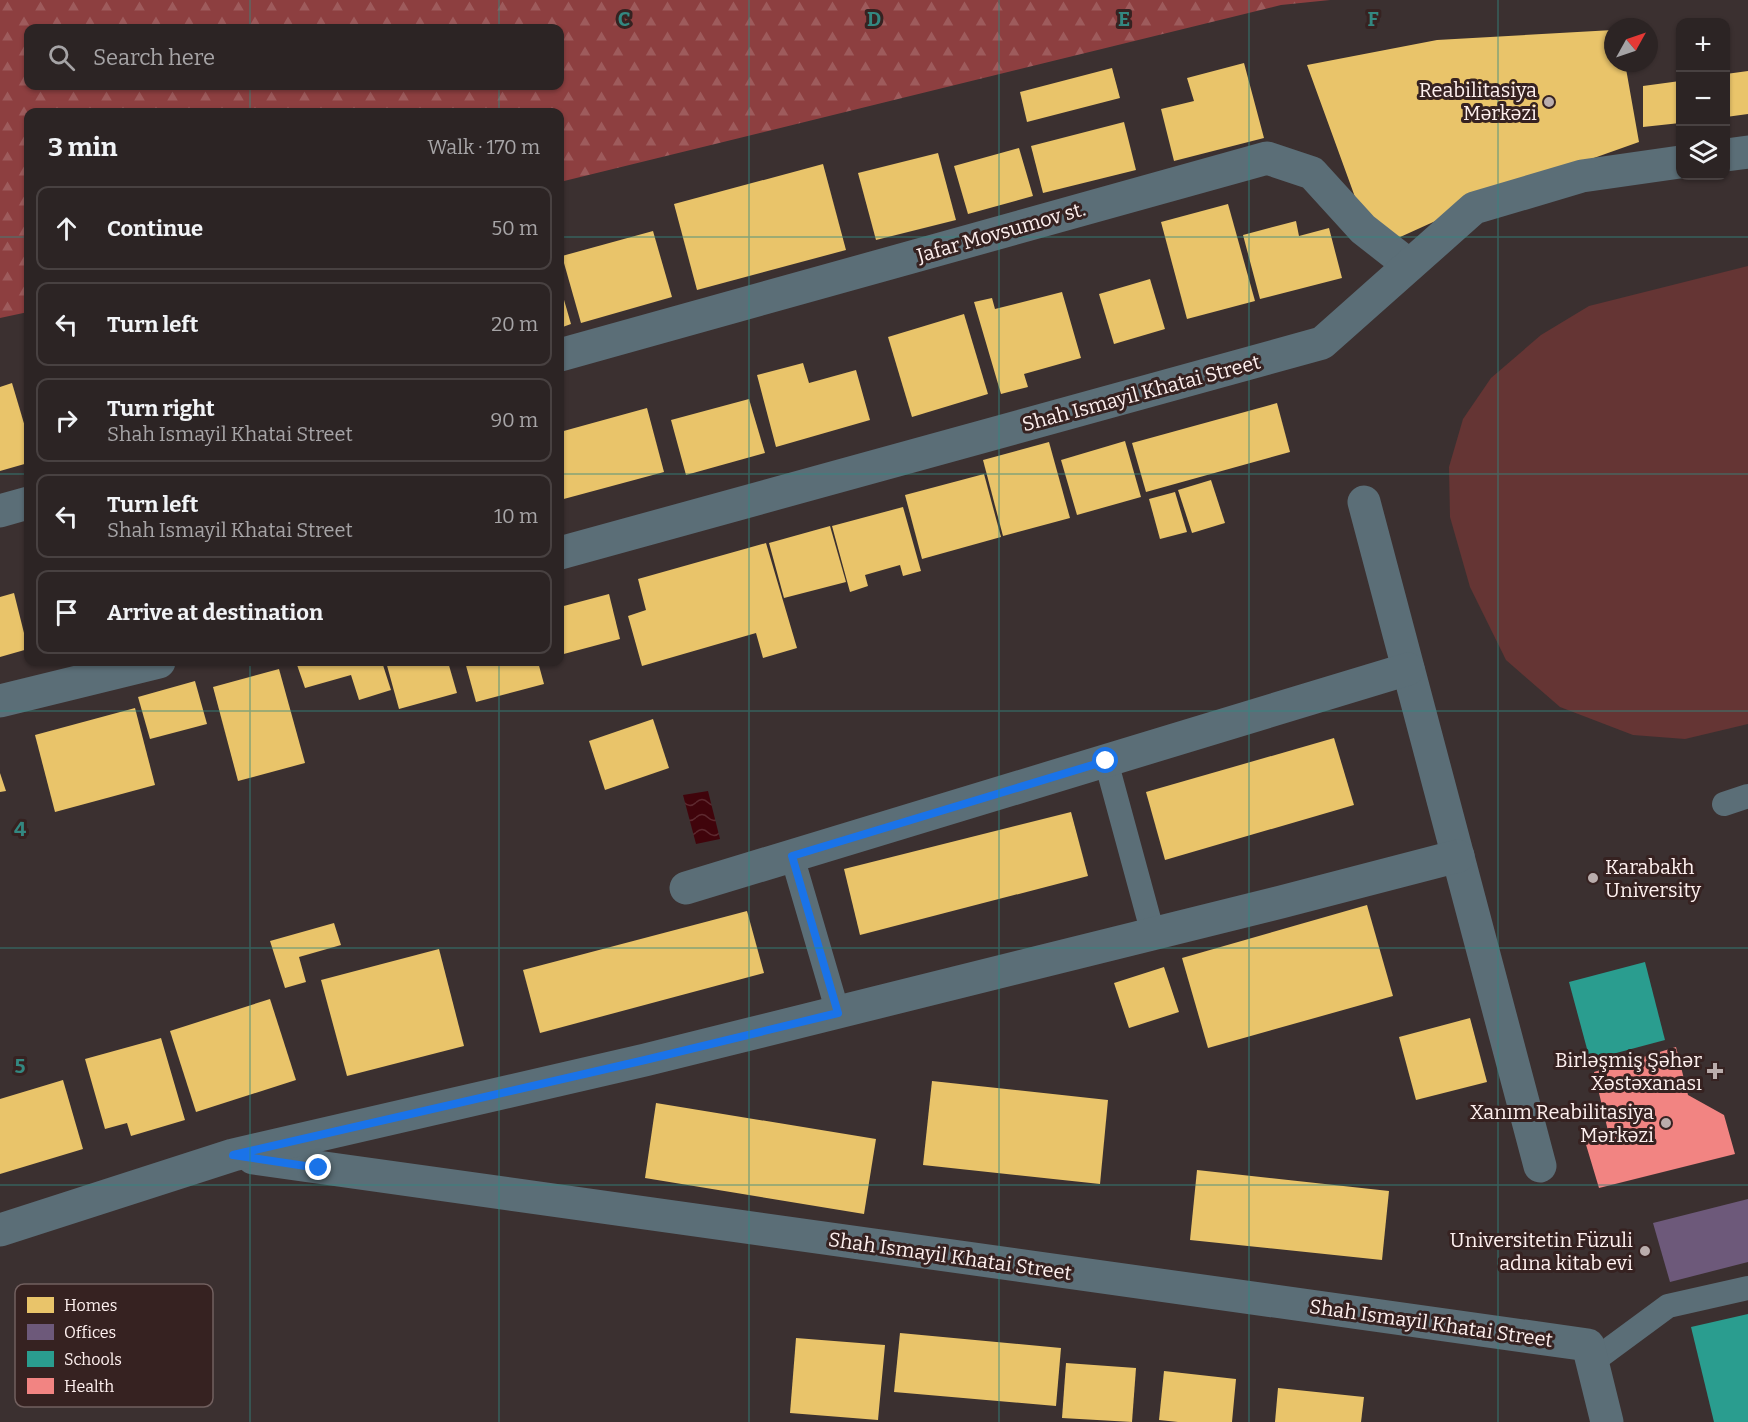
<!DOCTYPE html>
<html lang="en">
<head>
<meta charset="utf-8">
<style>
	body { margin:0; font-family:Bitter,serif; background:#383031; color:#f1f3f6 }
	.controls { position:absolute; right:18px; top:18px; display:grid; overflow:hidden; border-radius:12px; box-shadow:0 2px 4px #0004 }
	.controls button { width:54px; height:54px; display:grid; place-items:center; padding:0; border:0; border-bottom:2px solid #484141; background:#2c2424; color:#f1f3f6; font:30px sans-serif }
	.compass { position:absolute; left:1604px; top:18px; width:54px; height:54px; border-radius:50%; background:#2c2424; box-shadow:0 2px 4px #0004; rotate:50deg }
	.stop { position:absolute; width:18px; height:18px; margin:-14px; border:4px solid #1a73e8; border-radius:50%; background:#fff }
	.stop.end { background:#1a73e8; border-color:#fff; box-shadow:0 2px 6px #0008 }
	.list { margin:0; padding:0; list-style:none }
	h2 { display:flex; justify-content:space-between; align-items:center; height:78px; margin:0; padding:0 24px; font-size:26px }
	h2 small { font-size:20px; font-weight:400; color:#a6a4a6 }
	.list li { display:grid; grid-template-columns:39px 1fr auto; gap:18px; align-items:center; box-sizing:border-box; height:84px; margin:0 12px 12px; padding:0 12px; border:2px solid #484141; border-radius:12px }
	.list b { display:block; font-size:22px; white-space:nowrap }
	.list p { margin:0; font-size:20px; white-space:nowrap; color:#a6a4a6 }
	.list em { font-size:20px; font-style:normal; color:#a6a4a6 }
	.icon { flex:none; width:33px; height:33px; fill:none; stroke:currentColor; stroke-width:2; stroke-linecap:round; stroke-linejoin:round }
	.map { position:relative; flex:none; width:1748px; height:1422px; overflow:hidden }
	.search { position:absolute; background:#2c2424; box-shadow:0 2px 4px #0004; left:24px; top:24px; width:540px; height:66px; display:flex; align-items:center; gap:15px; box-sizing:border-box; padding:0 21px; border-radius:12px; color:#a6a4a6; font-size:22px }
	.panel { position:absolute; background:#2c2424; box-shadow:0 2px 4px #0004; left:24px; top:108px; width:540px; height:558px; border-radius:12px }
	.map>svg:first-child { display:block }
</style>
</head>
<body>
<div class="map">
<svg width="1748" height="1422" viewBox="0 0 1748 1422">
	<defs>
		<pattern id="forest-firs" width="22" height="20" patternUnits="userSpaceOnUse" patternTransform="scale(1.5)"><rect width="22" height="20" fill="#8d3f40"/><path d="M5 1l3.5 6h-7zM16 11l3.5 6h-7z" fill="#9e5b5c"/></pattern>
		<pattern id="water-waves" width="16" height="10" patternUnits="userSpaceOnUse" patternTransform="scale(1.5)"><rect width="16" height="10" fill="#40040b"/><path d="M0 5q4-4 8 0t8 0" fill="none" stroke="#5d292f"/></pattern>
	</defs>
	<rect width="100%" height="100%" fill="#3b3030"/>
	<path fill="url(#forest-firs)" fill-rule="evenodd" d="M 0,0 L 1330,0 L 1281,5 L 560,182 L 560,112 L 28,112 L 28,312 L 0,318 ZM 28,28 L 560,28 L 560,86 L 28,86 Z"/>
	<path fill="#653534" d="M 1748,266 L 1748,724 L 1685,739 L 1633,735 L 1560,707 L 1506,660 L 1470,587 L 1450,517 L 1449,467 L 1463,419 L 1491,378 L 1541,335 L 1589,306 Z"/>
	<path fill="url(#water-waves)" d="M 708,791 L 720,839 L 696,844 L 683,795 Z"/>
	<g fill="#e9c46a">
		<path d="M 1613,30 L 1613,63 L 1625,63 L 1639,142 L 1506,189 L 1398,238 L 1363,219 L 1307,65 L 1437,40 Z"/>
		<path d="M 1244,63 L 1264,138 L 1174,161 L 1161,109 L 1194,101 L 1187,78 Z"/>
		<path d="M 1112,68 L 1120,98 L 1027,122 L 1020,92 Z"/>
		<path d="M 1748,71 L 1748,114 L 1726,117 L 1726,74 Z"/>
		<path d="M 1680,81 L 1680,123 L 1643,127 L 1643,86 Z"/>
		<path d="M 1124,122 L 1136,170 L 1043,193 L 1031,146 Z"/>
		<path d="M 1019,148 L 1033,196 L 968,214 L 954,166 Z"/>
		<path d="M 938,153 L 956,220 L 876,240 L 858,173 Z"/>
		<path d="M 823,164 L 846,250 L 697,290 L 674,204 Z"/>
		<path d="M 1228,204 L 1255,301 L 1187,319 L 1161,222 Z"/>
		<path d="M 1296,221 L 1299,236 L 1329,228 L 1342,278 L 1260,299 L 1243,235 Z"/>
		<path d="M 653,231 L 672,297 L 581,323 L 562,256 Z"/>
		<path d="M 1150,279 L 1165,329 L 1114,344 L 1099,294 Z"/>
		<path d="M 560,286 L 571,324 L 560,328 Z"/>
		<path d="M 1062,292 L 1081,358 L 1024,374 L 1028,387 L 1001,394 L 974,302 L 992,298 L 995,309 Z"/>
		<path d="M 964,314 L 988,394 L 912,417 L 888,337 Z"/>
		<path d="M 803,363 L 809,383 L 856,370 L 870,420 L 776,447 L 757,375 Z"/>
		<path d="M 12,383 L 28,437 L 28,463 L 0,471 L 0,387 Z"/>
		<path d="M 749,399 L 765,453 L 686,475 L 671,420 Z"/>
		<path d="M 1277,403 L 1290,452 L 1146,492 L 1132,443 Z"/>
		<path d="M 647,408 L 664,472 L 560,500 L 560,432 Z"/>
		<path d="M 1125,441 L 1141,497 L 1077,515 L 1061,460 Z"/>
		<path d="M 1049,442 L 1070,518 L 1003,536 L 983,460 Z"/>
		<path d="M 984,474 L 1001,537 L 922,559 L 905,495 Z"/>
		<path d="M 1211,480 L 1225,523 L 1192,533 L 1178,490 Z"/>
		<path d="M 1175,492 L 1187,532 L 1160,539 L 1149,499 Z"/>
		<path d="M 903,507 L 921,571 L 903,576 L 900,565 L 865,575 L 868,586 L 850,592 L 832,526 Z"/>
		<path d="M 830,526 L 846,582 L 784,598 L 769,543 Z"/>
		<path d="M 766,543 L 797,648 L 763,658 L 756,633 L 642,666 L 628,616 L 646,610 L 638,579 Z"/>
		<path d="M 14,593 L 28,649 L 0,657 L 0,597 Z"/>
		<path d="M 609,594 L 620,639 L 560,655 L 560,607 Z"/>
		<path d="M 296,662 L 382,662 L 391,690 L 359,700 L 351,675 L 305,688 Z"/>
		<path d="M 386,662 L 448,662 L 457,693 L 399,709 Z"/>
		<path d="M 465,662 L 538,662 L 544,684 L 476,702 Z"/>
		<path d="M 279,669 L 305,763 L 238,781 L 213,687 Z"/>
		<path d="M 195,681 L 207,724 L 150,739 L 138,697 Z"/>
		<path d="M 135,708 L 155,785 L 55,812 L 35,735 Z"/>
		<path d="M 653,719 L 669,768 L 605,790 L 589,741 Z"/>
		<path d="M 1334,738 L 1354,805 L 1165,860 L 1146,792 Z"/>
		<path d="M 0,773 L 6,791 L 0,792 Z"/>
		<path d="M 1071,812 L 1088,876 L 860,935 L 844,869 Z"/>
		<path d="M 1367,905 L 1393,996 L 1208,1048 L 1182,958 Z"/>
		<path d="M 747,911 L 764,973 L 540,1033 L 523,970 Z"/>
		<path d="M 334,923 L 341,945 L 299,957 L 306,982 L 285,988 L 270,941 Z"/>
		<path d="M 439,949 L 464,1046 L 347,1076 L 321,980 Z"/>
		<path d="M 1164,967 L 1179,1012 L 1129,1028 L 1114,983 Z"/>
		<path d="M 270,999 L 296,1080 L 196,1112 L 170,1031 Z"/>
		<path d="M 1470,1018 L 1487,1082 L 1416,1100 L 1399,1037 Z"/>
		<path d="M 161,1038 L 185,1120 L 131,1136 L 127,1123 L 105,1129 L 85,1059 Z"/>
		<path d="M 63,1080 L 83,1149 L 0,1174 L 0,1099 Z"/>
		<path d="M 932,1081 L 1108,1100 L 1100,1184 L 923,1165 Z"/>
		<path d="M 656,1103 L 876,1139 L 864,1214 L 645,1178 Z"/>
		<path d="M 1197,1170 L 1389,1191 L 1382,1260 L 1190,1240 Z"/>
		<path d="M 900,1333 L 1061,1348 L 1056,1406 L 894,1392 Z"/>
		<path d="M 796,1338 L 885,1345 L 878,1420 L 790,1413 Z"/>
		<path d="M 1066,1363 L 1136,1368 L 1132,1422 L 1062,1418 Z"/>
		<path d="M 1164,1371 L 1236,1379 L 1232,1422 L 1178,1422 L 1159,1420 Z"/>
		<path d="M 1278,1388 L 1364,1397 L 1361,1422 L 1275,1422 Z"/>
	</g>
	<path fill="#6d597a" d="M 1748,1199 L 1748,1262 L 1670,1282 L 1653,1223 Z"/>
	<g fill="#2a9d8f">
		<path d="M 1645,962 L 1665,1040 L 1590,1060 L 1569,982 Z"/>
		<path d="M 1748,1314 L 1748,1422 L 1714,1422 L 1691,1327 Z"/>
	</g>
	<path fill="#f28482" d="M 1676,1047 L 1688,1095 L 1724,1115 L 1735,1154 L 1599,1188 L 1584,1138 L 1608,1131 L 1594,1072 Z"/>
	<g fill="none" stroke-linecap="round" stroke-linejoin="round">
		<g stroke="#5b6e77" stroke-width="24">
			<path d="M 1106,761 L 1153,934"/>
			<path d="M 1724,804 L 1748,796"/>
			<path d="M 792,856 L 838,1013"/>
			<path d="M 1592,1362 L 1668,1306 L 1748,1288"/>
		</g>
		<g stroke="#5b6e77" stroke-width="33">
			<path d="M 1726,155 L 1748,152"/>
			<path d="M 560,355 L 1267,158 L 1312,173 L 1363,229 L 1409,265"/>
			<path d="M 1364,502 L 1540,1166"/>
			<path d="M 0,511 L 28,503"/>
			<path d="M 560,553 L 1322,343 L 1474,208 L 1582,176 L 1680,162"/>
			<path d="M 0,701 L 159,662"/>
			<path d="M 686,888 L 1408,669"/>
			<path d="M 253,1158 L 1588,1345 L 1607,1422"/>
			<path d="M 0,1230 L 233,1155 L 645,1060 L 1281,902 L 1458,856"/>
		</g>
	</g>
	<g fill="none" stroke-linecap="round" stroke-linejoin="round">
		<path stroke="#1a73e8" stroke-width="8" d="M 319,1168 L 233,1155 L 645,1060 L 838,1013 L 792,856 L 1106,761"/>
	</g>
	<path fill="none" stroke="#338881" stroke-width="1.5" stroke-opacity="0.55" d="M 250,0 L 250,28M 499,0 L 499,28M 749,0 L 749,1422M 999,0 L 999,1422M 1249,0 L 1249,1422M 1498,0 L 1498,1422M 250,86 L 250,112M 499,86 L 499,112M 0,237 L 28,237M 560,237 L 1748,237M 0,474 L 28,474M 560,474 L 1748,474M 250,662 L 250,1422M 499,662 L 499,1422M 0,711 L 1748,711M 0,948 L 1748,948M 0,1185 L 1748,1185"/>
	<g fill="#baadac" stroke="#362221" stroke-width="2">
		<circle cx="1549" cy="102" r="6"/>
		<circle cx="1593" cy="878" r="6"/>
		<path d="M1712 1062h6v6h6v6h-6v6h-6v-6h-6v-6h6z"/>
		<circle cx="1666" cy="1123" r="6"/>
		<circle cx="1645" cy="1251" r="6"/>
	</g>
	<g text-anchor="middle" stroke-width="6" stroke-linejoin="round" paint-order="stroke">
		<g font-size="20" fill="#fef0ef" stroke="#362221" text-anchor="end">
			<text x="1537" y="97">Reabilitasiya<tspan x="1537" dy="23">Mərkəzi</tspan></text>
			<text x="1605" y="874" text-anchor="start">Karabakh<tspan x="1605" dy="23">University</tspan></text>
			<text x="1702" y="1067">Birləşmiş Şəhər<tspan x="1702" dy="23">Xəstəxanası</tspan></text>
			<text x="1654" y="1119">Xanım Reabilitasiya<tspan x="1654" dy="23">Mərkəzi</tspan></text>
			<text x="1633" y="1247">Universitetin Füzuli<tspan x="1633" dy="23">adına kitab evi</tspan></text>
		</g>
		<g font-size="20" fill="#fef0ef" stroke="#362221">
			<text transform="translate(1001 232) rotate(-16)" y="7">Jafar Movsumov st.</text>
			<text transform="translate(1141 393) rotate(-15)" y="7">Shah Ismayil Khatai Street</text>
			<text transform="translate(950 1256) rotate(8)" y="7">Shah Ismayil Khatai Street</text>
			<text transform="translate(1431 1323) rotate(8)" y="7">Shah Ismayil Khatai Street</text>
		</g>
	</g>
	<rect x="15" y="1284" width="198" height="123" rx="9" fill="#362221" stroke="#72605f" stroke-width="1.5"/>
	<rect x="27" y="1297" width="27" height="16" fill="#e9c46a"/>
	<rect x="27" y="1324" width="27" height="16" fill="#6d597a"/>
	<rect x="27" y="1351" width="27" height="16" fill="#2a9d8f"/>
	<rect x="27" y="1378" width="27" height="16" fill="#f28482"/>
	<g font-size="16" fill="#fef0ef">
		<text x="64" y="1311">Homes</text>
		<text x="64" y="1338">Offices</text>
		<text x="64" y="1365">Schools</text>
		<text x="64" y="1392">Health</text>
	</g>
	<g font-size="20" text-anchor="middle" font-weight="bold" fill="#338881" stroke="#362221" stroke-width="6" stroke-linejoin="round" paint-order="stroke">
		<text x="624" y="26">C</text>
		<text x="874" y="26">D</text>
		<text x="1124" y="26">E</text>
		<text x="1373" y="26">F</text>
		<text x="20" y="836">4</text>
		<text x="20" y="1073">5</text>
	</g>
</svg>
<div class="controls">
<button>+</button>
<button>−</button>
<button><svg class="icon" aria-label="layers" viewBox="0 0 24 24"><path d="M12 4l9 5-9 5-9-5zM3 14l9 5 9-5"/></svg></button>
</div>
<svg class="compass" viewBox="-18 -18 36 36"><path d="M0-13l5 13h-10z" fill="#e53935"/><path d="M0 13l5-13h-10z" fill="#a6a4a6"/></svg>
<div class="stop" style="left:1106px;top:761px"></div>
<div class="stop end" style="left:319px;top:1168px"></div>
<div class="search"><svg class="icon" aria-label="search" viewBox="0 0 24 24"><circle cx="10" cy="10" r="6"/><path d="M15 15l6 6"/></svg>Search here</div>
<section class="panel">
<h2>3 min<small>Walk · 170 m</small></h2>
<ul class="list">
<li><svg class="icon" aria-label="ahead" viewBox="0 0 24 24"><path d="M12 20V5M6 11l6-6 6 6"/></svg><div><b>Continue</b></div><em>50 m</em></li>
<li><svg class="icon" aria-label="left" viewBox="0 0 24 24"><path d="M17 20v-9H6M10 6l-5 5 5 5"/></svg><div><b>Turn left</b></div><em>20 m</em></li>
<li><svg class="icon" aria-label="right" viewBox="0 0 24 24"><path d="M7 20v-9h11M14 6l5 5-5 5"/></svg><div><b>Turn right</b><p>Shah Ismayil Khatai Street</p></div><em>90 m</em></li>
<li><svg class="icon" aria-label="left" viewBox="0 0 24 24"><path d="M17 20v-9H6M10 6l-5 5 5 5"/></svg><div><b>Turn left</b><p>Shah Ismayil Khatai Street</p></div><em>10 m</em></li>
<li><svg class="icon" aria-label="arrive" viewBox="0 0 24 24"><path d="M6 21V4h12l-3 4 3 4H6"/></svg><div><b>Arrive at destination</b></div></li>
</ul>
</section>
</div>
</body>
</html>
